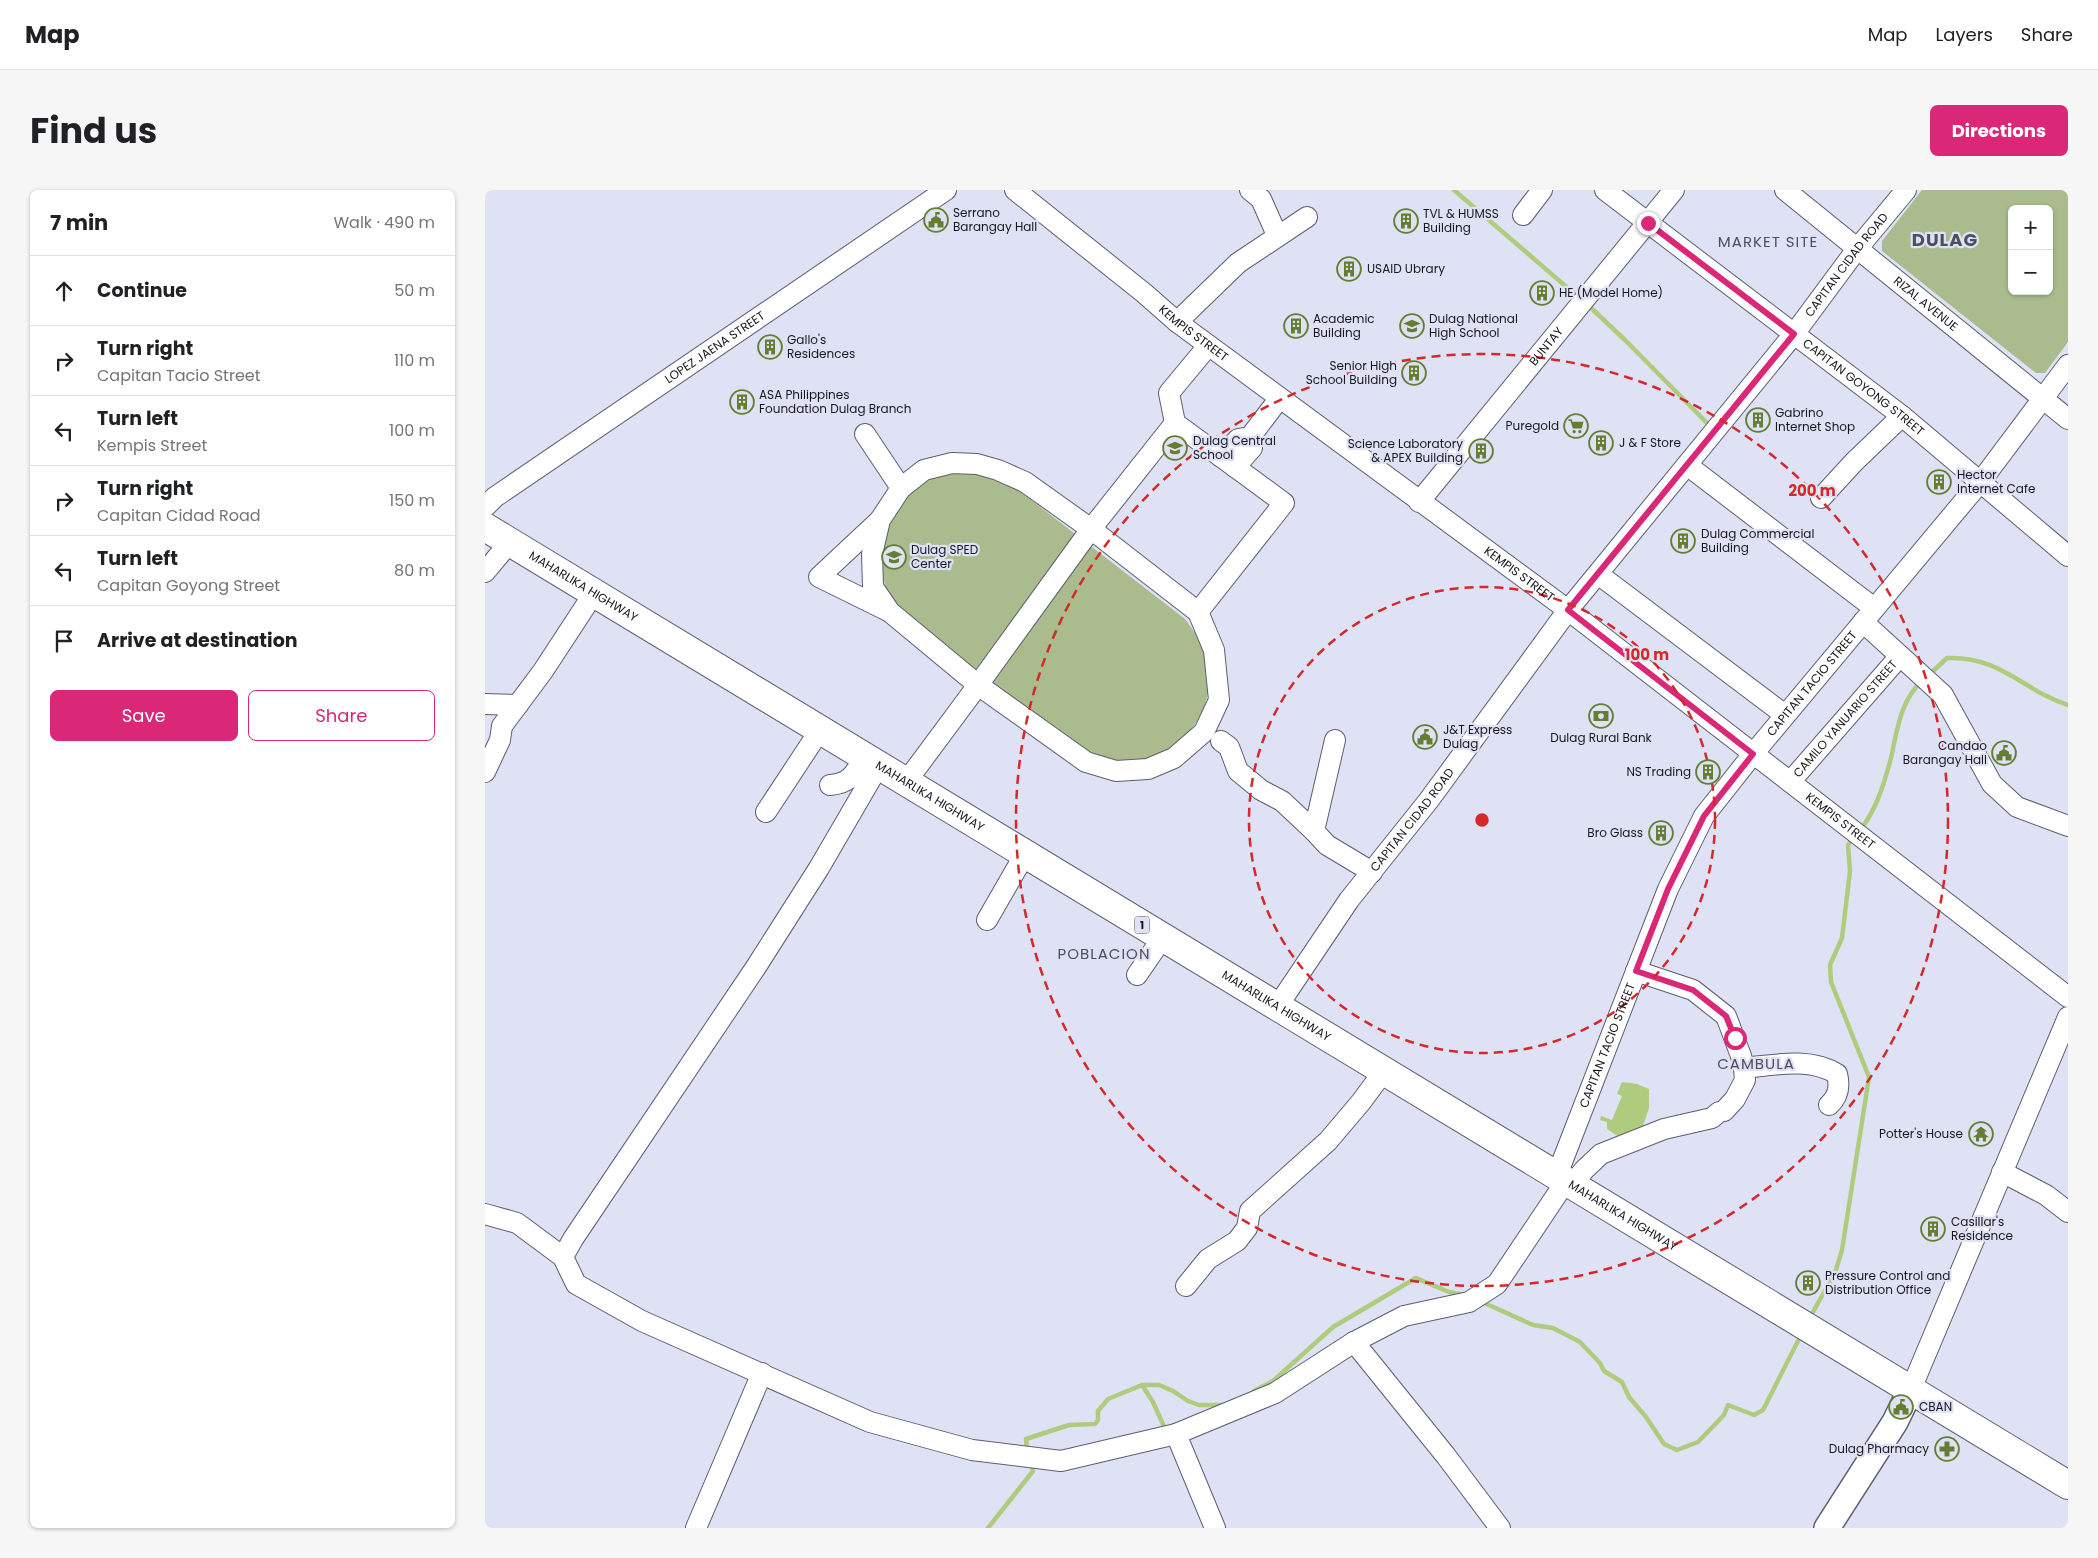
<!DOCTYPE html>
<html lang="en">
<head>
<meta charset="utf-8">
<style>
	body { margin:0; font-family:Poppins,sans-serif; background:#f6f6f6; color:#202124 }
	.controls { position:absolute; right:15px; top:15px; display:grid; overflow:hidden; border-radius:8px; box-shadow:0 1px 4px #0004 }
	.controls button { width:45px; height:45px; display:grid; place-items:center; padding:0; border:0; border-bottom:1px solid #e0e0e0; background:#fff; color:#202124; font:25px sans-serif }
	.stop { position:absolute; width:15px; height:15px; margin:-11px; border:4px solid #db2777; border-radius:50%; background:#fff }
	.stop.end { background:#db2777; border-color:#fff; box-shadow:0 1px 5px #0008 }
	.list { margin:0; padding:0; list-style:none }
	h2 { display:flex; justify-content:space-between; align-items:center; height:65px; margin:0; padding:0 20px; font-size:21px }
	h2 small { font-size:16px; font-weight:400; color:#757577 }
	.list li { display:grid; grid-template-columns:32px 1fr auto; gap:15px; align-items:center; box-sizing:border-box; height:70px; padding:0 20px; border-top:1px solid #e0e0e0 }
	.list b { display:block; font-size:19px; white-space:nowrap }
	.list p { margin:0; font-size:16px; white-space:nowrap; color:#757577 }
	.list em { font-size:16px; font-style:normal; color:#757577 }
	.actions { display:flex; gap:10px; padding:15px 20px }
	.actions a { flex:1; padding:11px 0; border:1px solid #db2777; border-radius:8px; text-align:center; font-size:18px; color:#db2777 }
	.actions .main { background:#db2777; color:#fff }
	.icon { flex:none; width:28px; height:28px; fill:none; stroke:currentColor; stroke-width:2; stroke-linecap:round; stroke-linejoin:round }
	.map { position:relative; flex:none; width:1583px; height:1338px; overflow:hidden; border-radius:8px }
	header { display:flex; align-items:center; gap:30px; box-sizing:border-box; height:70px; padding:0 25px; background:#fff; border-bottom:1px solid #e0e0e0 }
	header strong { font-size:24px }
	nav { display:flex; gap:28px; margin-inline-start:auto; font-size:18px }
	.intro { display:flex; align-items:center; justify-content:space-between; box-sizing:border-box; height:120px; padding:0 30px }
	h1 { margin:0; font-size:35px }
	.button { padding:12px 22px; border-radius:8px; background:#db2777; color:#fff; font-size:18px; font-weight:700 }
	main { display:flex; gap:30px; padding:0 30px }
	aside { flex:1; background:#fff; border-radius:8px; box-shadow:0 1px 4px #0004 }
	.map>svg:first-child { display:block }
</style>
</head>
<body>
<header>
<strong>Map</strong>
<nav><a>Map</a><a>Layers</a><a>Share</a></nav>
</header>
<div class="intro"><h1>Find us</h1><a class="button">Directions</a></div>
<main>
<aside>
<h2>7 min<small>Walk · 490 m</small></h2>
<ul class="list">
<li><svg class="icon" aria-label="ahead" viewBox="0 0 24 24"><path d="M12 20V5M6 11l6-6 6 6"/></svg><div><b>Continue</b></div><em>50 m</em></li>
<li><svg class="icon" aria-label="right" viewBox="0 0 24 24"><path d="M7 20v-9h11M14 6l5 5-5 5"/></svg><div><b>Turn right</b><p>Capitan Tacio Street</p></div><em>110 m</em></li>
<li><svg class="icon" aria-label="left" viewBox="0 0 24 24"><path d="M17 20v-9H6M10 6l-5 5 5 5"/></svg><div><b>Turn left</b><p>Kempis Street</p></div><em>100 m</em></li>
<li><svg class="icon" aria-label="right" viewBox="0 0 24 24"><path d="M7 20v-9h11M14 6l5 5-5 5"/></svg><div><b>Turn right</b><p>Capitan Cidad Road</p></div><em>150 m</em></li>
<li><svg class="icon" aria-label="left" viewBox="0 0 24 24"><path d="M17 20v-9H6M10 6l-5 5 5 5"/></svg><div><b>Turn left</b><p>Capitan Goyong Street</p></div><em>80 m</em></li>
<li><svg class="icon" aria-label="arrive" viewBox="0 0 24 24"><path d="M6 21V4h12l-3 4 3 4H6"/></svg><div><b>Arrive at destination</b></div></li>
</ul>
<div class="actions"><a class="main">Save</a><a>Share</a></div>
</aside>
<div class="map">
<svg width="1583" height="1338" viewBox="0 0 1583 1338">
	<rect width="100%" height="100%" fill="#dfe1f4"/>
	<g fill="#aabc8d" fill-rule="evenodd">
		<path d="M 1437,0 L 1583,0 L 1583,152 L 1560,183 L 1551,183 L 1397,61 L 1397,51 ZM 1527,19 L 1564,19 L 1564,101 L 1527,101 Z"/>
		<path d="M 488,281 L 523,292 L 700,429 L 713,447 L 722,466 L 723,503 L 718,521 L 699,551 L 677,566 L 630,575 L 602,566 L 569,543 L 422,427 C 417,421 411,415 407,409 C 390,382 394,348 410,321 C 417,310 427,298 439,292 C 454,284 471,282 488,281 Z"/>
	</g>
	<path fill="#afcc7e" d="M 1137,892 L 1152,894 L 1164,899 L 1164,918 L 1157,939 L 1134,947 L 1122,939 L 1122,932 L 1115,930 L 1116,926 L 1127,930 L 1137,906 L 1132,904 Z"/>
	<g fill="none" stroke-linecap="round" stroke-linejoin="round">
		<g stroke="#afcc7e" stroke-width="4.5">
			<path d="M 969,0 L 1092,106"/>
			<path d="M 1103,115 L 1140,150 L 1224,235"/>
			<path d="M 1445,484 L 1462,468 C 1517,466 1538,501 1583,515"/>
			<path d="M 1376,639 C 1392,618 1399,594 1406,568 C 1412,541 1415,511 1437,491"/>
			<path d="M 995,1111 L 1048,1135 L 1068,1138 L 1095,1152 L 1115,1173 L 1119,1181 L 1137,1192 L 1144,1207 L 1161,1227 L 1179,1254 L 1192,1260 L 1213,1252 L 1239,1225 L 1243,1215 L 1269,1225 L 1278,1220 L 1316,1145"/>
			<path d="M 1324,1129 L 1350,1083 L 1357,1060 L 1384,887 L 1346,792 L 1345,775 L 1357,748 L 1365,681 L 1363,655 L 1369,647"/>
			<path d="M 657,1195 L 668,1212 L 681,1241"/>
			<path d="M 769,1201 L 788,1191 L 848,1137 L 931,1088 L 964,1102 L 979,1105"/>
			<path d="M 542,1262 L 541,1249 L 584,1235 L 610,1234 L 613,1230 L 613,1221 L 623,1209 L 657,1195 L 674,1195 L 688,1201 L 703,1211 L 714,1215 L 739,1215"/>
			<path d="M 503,1338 L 548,1281 L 546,1274"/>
		</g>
		<g stroke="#5c5e6e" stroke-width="22">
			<g id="minor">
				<path id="s1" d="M 530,0 L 659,103 L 692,132 L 1083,420 L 1583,807"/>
				<path d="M 765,0 L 776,9 L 792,45"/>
				<path id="s2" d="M 1120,0 L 1417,226 L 1583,366"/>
				<path id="s3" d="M 1300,0 L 1583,229"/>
				<path d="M 1038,25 L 1057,0"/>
				<path d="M 692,132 L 753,73 L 822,27"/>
				<path d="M 380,244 L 416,298"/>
				<path d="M 736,267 L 753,249 L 765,247"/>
				<path d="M 1202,275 L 1389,418"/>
				<path d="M 750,277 L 767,258 L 765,247 L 794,209"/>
				<path d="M 1336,308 L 1369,272 L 1417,226"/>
				<path id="s4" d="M 934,312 L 1189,0"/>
				<path id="s5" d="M 0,317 L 10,307 L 461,0"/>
				<path d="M 395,330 L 334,387 L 403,421"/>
				<path d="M 0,382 L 25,352"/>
				<path d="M 1113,384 L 1300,525"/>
				<path d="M 713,422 L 799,313 L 690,233 L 684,203 L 723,156"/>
				<path d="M 1378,432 L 1458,505 L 1507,594 L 1532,617 L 1583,636"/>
				<path d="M 0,514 L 33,515"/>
				<path d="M 850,550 L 829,641 L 842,655 L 887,682"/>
				<path d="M 736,551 L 744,557 L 753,581 L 776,600 L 797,611 L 829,641"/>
				<path d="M 394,575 L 334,678 L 271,777 L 88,1049 L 78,1067 L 91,1094 L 157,1131 L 385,1232 L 487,1260 L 576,1271 L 691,1244 L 790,1203 L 869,1152 L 919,1126 L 984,1112 L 1012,1094 L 1081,991"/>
				<path d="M 0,582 L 15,550 L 17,536 L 58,481 L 109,403"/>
				<path d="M 421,592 L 493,495 L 606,339 L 540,292 L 513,280 L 492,274 L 467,273 L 439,280 L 416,298 L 395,330 L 387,364 L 388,397 L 405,422 L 493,495 L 601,572 L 631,581 L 663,579 L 689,568 L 719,542 L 734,510 L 729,460 L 713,422 L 606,339 L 690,233"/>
				<path id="s6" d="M 1305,592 L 1415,466"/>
				<path d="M 345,595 C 366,593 369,584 380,567"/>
				<path d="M 281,622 L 335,540"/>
				<path d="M 502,730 L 540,664"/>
				<path d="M 652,785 L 678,747"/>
				<path id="s7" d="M 792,817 L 864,710 L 944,610 L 1083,420 L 1309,144 L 1372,59 L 1421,0"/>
				<path d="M 1259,878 C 1290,875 1324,867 1352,884 C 1355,896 1354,906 1344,915"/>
				<path d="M 1517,982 L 1561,1005 L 1583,1022"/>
				<path id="s8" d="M 1072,985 L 1183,699 L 1219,626 L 1268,564 L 1496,291 L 1583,175"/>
				<path d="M 1087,995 L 1099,980 L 1116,964 L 1179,939 L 1227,928 L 1234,922 L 1239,921 L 1250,909 L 1260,890 L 1259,878 L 1256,866 L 1241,826 L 1208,800 L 1151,781"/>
				<path d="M 0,1024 L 32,1033 L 78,1067"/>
				<path d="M 701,1096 L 723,1069 L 752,1051 L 762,1038 L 765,1021 L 843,951 L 876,912 L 899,881"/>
				<path d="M 869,1152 L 961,1266 L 1015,1338"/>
				<path d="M 1426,1199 L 1583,827"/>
				<path d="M 691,1244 L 730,1338"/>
				<path d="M 211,1338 L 277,1183"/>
			</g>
		</g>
		<g stroke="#5c5e6e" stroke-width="28">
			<path id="major" d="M 1342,1338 L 1410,1232 L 1426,1199"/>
		</g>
		<g stroke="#5c5e6e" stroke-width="30">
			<g id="highway">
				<path id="s9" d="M 0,337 L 1583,1295"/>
			</g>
		</g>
		<use href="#minor" stroke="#fff" stroke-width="20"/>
		<use href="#major" stroke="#fff" stroke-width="25"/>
		<use href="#highway" stroke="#fff" stroke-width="28"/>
	</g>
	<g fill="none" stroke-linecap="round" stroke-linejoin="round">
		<path stroke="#db2777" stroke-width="6" d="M 1163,33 L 1309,144 L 1083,420 L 1268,564 L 1219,626 L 1183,699 L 1151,781 L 1208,800 L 1241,826 L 1250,848"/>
	</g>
	<g fill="none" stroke="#d62828" stroke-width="2.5" stroke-dasharray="9 6">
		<circle cx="997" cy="630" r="233"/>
		<circle cx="997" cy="630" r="466"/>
	</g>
	<defs>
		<g id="civic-ring" transform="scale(1.25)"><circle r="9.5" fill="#dfe1f4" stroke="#647e31" stroke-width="1.5"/><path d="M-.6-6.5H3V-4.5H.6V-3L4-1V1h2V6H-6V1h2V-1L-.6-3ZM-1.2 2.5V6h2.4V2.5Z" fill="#647e31"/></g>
		<g id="building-ring" transform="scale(1.25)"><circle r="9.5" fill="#dfe1f4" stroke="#647e31" stroke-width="1.5"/><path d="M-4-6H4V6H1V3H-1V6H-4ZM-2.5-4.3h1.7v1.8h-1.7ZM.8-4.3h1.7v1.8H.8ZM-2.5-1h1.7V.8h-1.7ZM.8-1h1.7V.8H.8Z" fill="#647e31"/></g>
		<g id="school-ring" transform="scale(1.25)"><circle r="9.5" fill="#dfe1f4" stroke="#647e31" stroke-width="1.5"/><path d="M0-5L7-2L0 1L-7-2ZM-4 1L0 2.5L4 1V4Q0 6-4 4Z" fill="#647e31"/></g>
		<g id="supermarket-ring" transform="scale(1.25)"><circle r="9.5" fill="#dfe1f4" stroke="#647e31" stroke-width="1.5"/><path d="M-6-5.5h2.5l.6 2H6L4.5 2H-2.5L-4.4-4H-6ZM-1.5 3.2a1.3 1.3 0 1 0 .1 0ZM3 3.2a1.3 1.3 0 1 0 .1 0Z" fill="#647e31"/></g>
		<g id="bank-ring" transform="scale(1.25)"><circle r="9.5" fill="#dfe1f4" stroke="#647e31" stroke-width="1.5"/><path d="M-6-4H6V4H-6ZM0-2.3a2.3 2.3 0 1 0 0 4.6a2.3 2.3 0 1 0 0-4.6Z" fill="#647e31"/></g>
		<g id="temple-ring" transform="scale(1.25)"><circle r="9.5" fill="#dfe1f4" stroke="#647e31" stroke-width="1.5"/><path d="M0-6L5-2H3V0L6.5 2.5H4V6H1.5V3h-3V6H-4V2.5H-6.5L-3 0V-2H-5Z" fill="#647e31"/></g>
		<g id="pharmacy-ring" transform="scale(1.25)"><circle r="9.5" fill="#dfe1f4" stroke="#647e31" stroke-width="1.5"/><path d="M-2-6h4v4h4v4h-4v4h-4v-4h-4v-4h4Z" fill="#647e31"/></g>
	</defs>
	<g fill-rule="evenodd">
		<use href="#civic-ring" x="451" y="30"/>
		<use href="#building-ring" x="921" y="31"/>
		<use href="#building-ring" x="864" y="79"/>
		<use href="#building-ring" x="1057" y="103"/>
		<use href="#building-ring" x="811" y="136"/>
		<use href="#school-ring" x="927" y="136"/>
		<use href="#building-ring" x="285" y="157"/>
		<use href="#building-ring" x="929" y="183"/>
		<use href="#building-ring" x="257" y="212"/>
		<use href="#building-ring" x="1273" y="230"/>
		<use href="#supermarket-ring" x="1091" y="236"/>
		<use href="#building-ring" x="1116" y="253"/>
		<use href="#school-ring" x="690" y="258"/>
		<use href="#building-ring" x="996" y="261"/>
		<use href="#building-ring" x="1454" y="292"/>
		<use href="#building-ring" x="1198" y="351"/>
		<use href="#school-ring" x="409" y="367"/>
		<use href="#bank-ring" x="1116" y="526"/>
		<use href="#civic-ring" x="940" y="547"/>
		<use href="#civic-ring" x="1519" y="563"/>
		<use href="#building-ring" x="1223" y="582"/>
		<use href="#building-ring" x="1176" y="643"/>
		<use href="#temple-ring" x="1496" y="944"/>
		<use href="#building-ring" x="1448" y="1039"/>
		<use href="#building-ring" x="1323" y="1093"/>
		<use href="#civic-ring" x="1416" y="1217"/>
		<use href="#pharmacy-ring" x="1462" y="1259"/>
	</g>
	<g text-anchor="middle" stroke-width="4.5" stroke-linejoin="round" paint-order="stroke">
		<rect fill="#dfe1f4" stroke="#53545e" stroke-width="1" x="649.5" y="726.5" width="15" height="17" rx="4"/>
		<g font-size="11" font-weight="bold" fill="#17171e">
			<text x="657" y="739">1</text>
		</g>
		<g font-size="12" fill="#17171e" stroke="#dfe1f4" text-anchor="start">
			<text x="468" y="27">Serrano<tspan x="468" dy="14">Barangay Hall</tspan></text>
			<text x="938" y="28">TVL &amp; HUMSS<tspan x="938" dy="14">Building</tspan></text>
			<text x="882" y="83">USAID Ubrary</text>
			<text x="1074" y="107">HE (Model Home)</text>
			<text x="828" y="133">Academic<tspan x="828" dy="14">Building</tspan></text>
			<text x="944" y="133">Dulag National<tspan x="944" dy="14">High School</tspan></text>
			<text x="302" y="154">Gallo's<tspan x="302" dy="14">Residences</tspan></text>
			<text x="912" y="180" text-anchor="end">Senior High<tspan x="912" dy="14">School Building</tspan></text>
			<text x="274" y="209">ASA Philippines<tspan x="274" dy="14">Foundation Dulag Branch</tspan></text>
			<text x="1290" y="227">Gabrino<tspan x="1290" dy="14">Internet Shop</tspan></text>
			<text x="1074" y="240" text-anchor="end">Puregold</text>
			<text x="708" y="255">Dulag Central<tspan x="708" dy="14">School</tspan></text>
			<text x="1134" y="257">J &amp; F Store</text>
			<text x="978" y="258" text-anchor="end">Science Laboratory<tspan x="978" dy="14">&amp; APEX Building</tspan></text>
			<text x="1472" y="289">Hector<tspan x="1472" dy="14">Internet Cafe</tspan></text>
			<text x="1216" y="348">Dulag Commercial<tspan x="1216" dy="14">Building</tspan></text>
			<text x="426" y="364">Dulag SPED<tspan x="426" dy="14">Center</tspan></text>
			<text x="958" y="544">J&amp;T Express<tspan x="958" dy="14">Dulag</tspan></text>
			<text x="1116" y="552" text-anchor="middle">Dulag Rural Bank</text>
			<text x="1502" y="560" text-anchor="end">Candao<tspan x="1502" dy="14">Barangay Hall</tspan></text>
			<text x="1206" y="586" text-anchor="end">NS Trading</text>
			<text x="1158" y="647" text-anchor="end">Bro Glass</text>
			<text x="1478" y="948" text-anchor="end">Potter's House</text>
			<text x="1466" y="1036">Casillar's<tspan x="1466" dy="14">Residence</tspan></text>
			<text x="1340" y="1090">Pressure Control and<tspan x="1340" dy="14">Distribution Office</tspan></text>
			<text x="1434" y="1221">CBAN</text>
			<text x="1444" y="1263" text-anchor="end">Dulag Pharmacy</text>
		</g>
		<g font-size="12" fill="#17171e" stroke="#dfe1f4">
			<text dy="4" stroke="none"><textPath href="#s7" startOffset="936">CAPITAN CIDAD ROAD</textPath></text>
			<text dy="4" stroke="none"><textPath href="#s3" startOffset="181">RIZAL AVENUE</textPath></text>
			<text dy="4" stroke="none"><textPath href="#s1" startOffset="229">KEMPIS STREET</textPath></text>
			<text dy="4" stroke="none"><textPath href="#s4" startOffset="201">BUNTAY</textPath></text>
			<text dy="4" stroke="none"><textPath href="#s5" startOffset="280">LOPEZ JAENA STREET</textPath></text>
			<text dy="4" stroke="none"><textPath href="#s2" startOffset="325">CAPITAN GOYONG STREET</textPath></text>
			<text dy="4" stroke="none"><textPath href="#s1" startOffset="634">KEMPIS STREET</textPath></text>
			<text dy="4" stroke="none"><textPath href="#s9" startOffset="115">MAHARLIKA HIGHWAY</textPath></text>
			<text dy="4" stroke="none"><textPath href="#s8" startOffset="559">CAPITAN TACIO STREET</textPath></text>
			<text dy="4" stroke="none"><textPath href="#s6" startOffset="84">CAMILO YANUARIO STREET</textPath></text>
			<text dy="4" stroke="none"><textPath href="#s9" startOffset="520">MAHARLIKA HIGHWAY</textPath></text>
			<text dy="4" stroke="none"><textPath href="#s7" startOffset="231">CAPITAN CIDAD ROAD</textPath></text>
			<text dy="4" stroke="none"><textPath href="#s1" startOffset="1039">KEMPIS STREET</textPath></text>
			<text dy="4" stroke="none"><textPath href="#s9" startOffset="925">MAHARLIKA HIGHWAY</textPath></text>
			<text dy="4" stroke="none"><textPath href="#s8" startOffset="139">CAPITAN TACIO STREET</textPath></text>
			<text dy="4" stroke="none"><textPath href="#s9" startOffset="1330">MAHARLIKA HIGHWAY</textPath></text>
		</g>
		<g font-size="15" letter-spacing="1" fill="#4d4e5e" stroke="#dfe1f4">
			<text x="1283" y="57">MARKET SITE</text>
			<text x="619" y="769">POBLACION</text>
			<text x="1271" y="879">CAMBULA</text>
		</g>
		<g font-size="18" font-weight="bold" letter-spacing="1" fill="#4d4e5e" stroke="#dfe1f4">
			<text x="1460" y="56">DULAG</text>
		</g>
	</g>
	<circle cx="997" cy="630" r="8" fill="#d62828" stroke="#dfe1f4" stroke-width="2.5"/>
	<g font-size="15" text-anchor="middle" font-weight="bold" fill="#d62828" stroke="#dfe1f4" stroke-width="4.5" stroke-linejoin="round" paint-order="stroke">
		<text x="1327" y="306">200 m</text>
		<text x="1162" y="470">100 m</text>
	</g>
</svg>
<div class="controls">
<button>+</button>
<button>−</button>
</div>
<div class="stop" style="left:1250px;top:848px"></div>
<div class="stop end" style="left:1163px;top:33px"></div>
</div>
</main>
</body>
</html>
